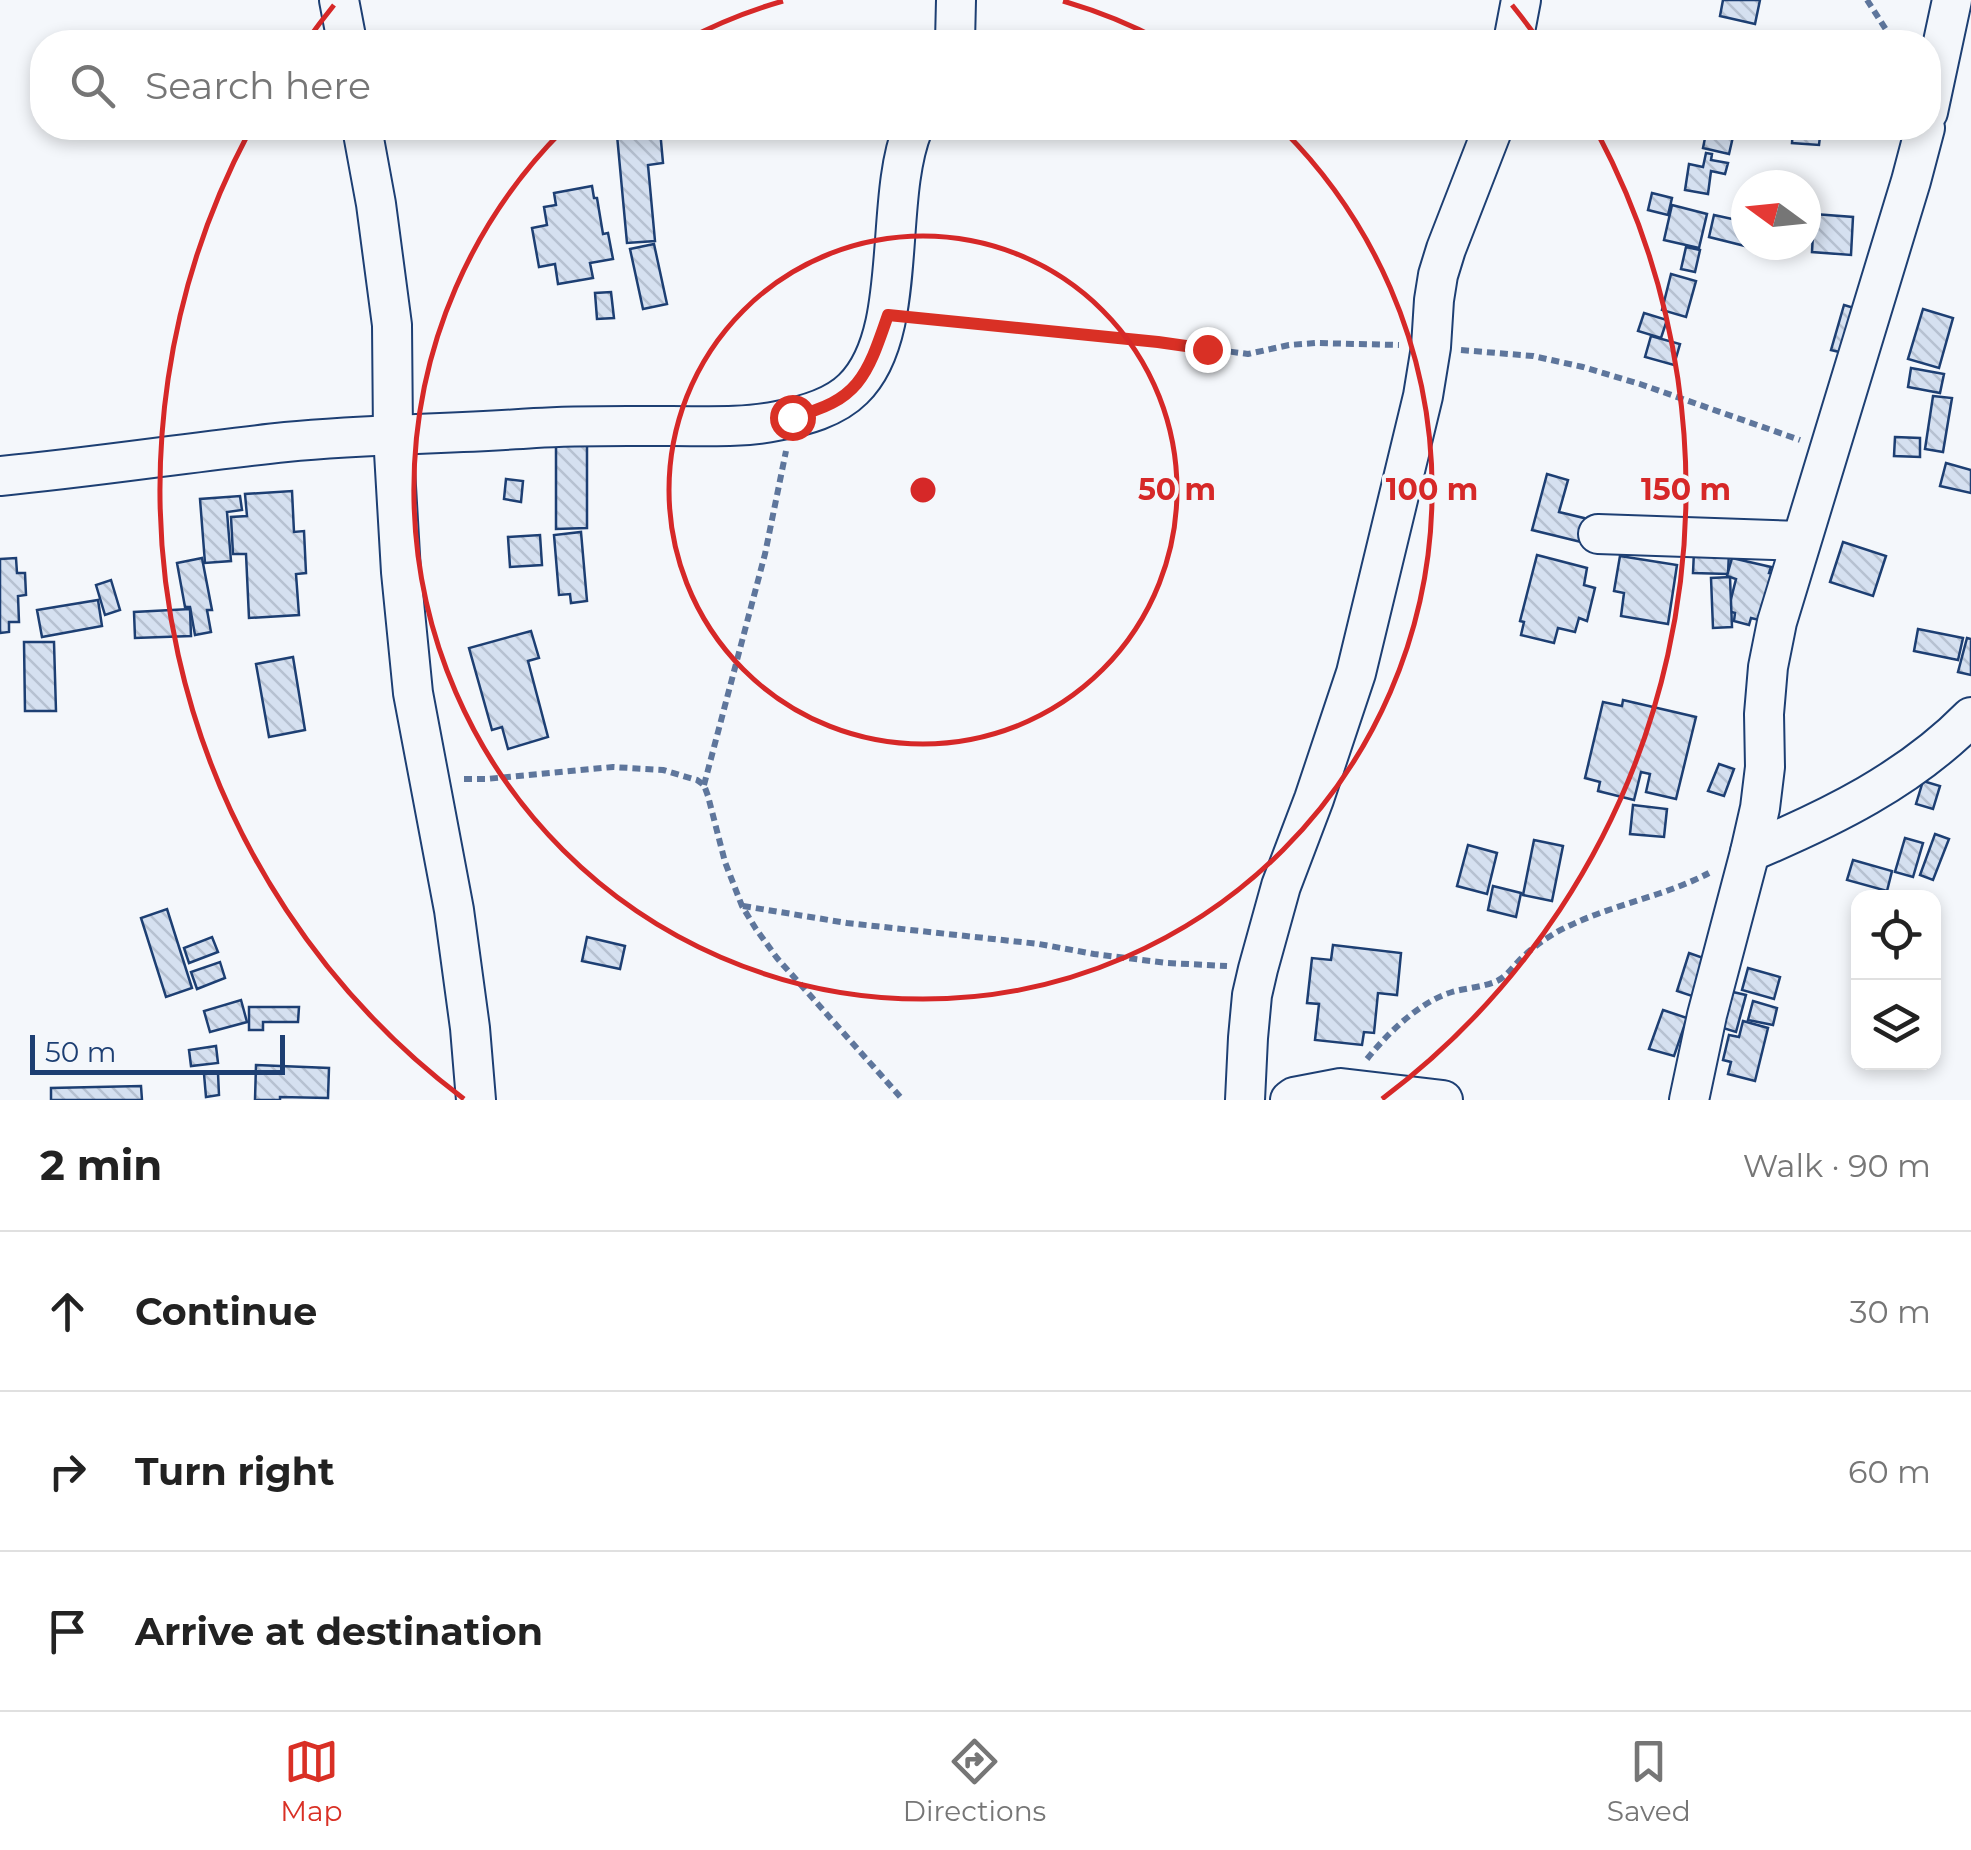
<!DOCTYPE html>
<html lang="en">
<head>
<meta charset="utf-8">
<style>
	body { margin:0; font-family:Montserrat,sans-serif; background:#f2f2f2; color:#222 }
	.controls { position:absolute; right:30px; bottom:30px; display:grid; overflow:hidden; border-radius:20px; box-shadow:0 5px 15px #0003 }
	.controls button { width:90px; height:90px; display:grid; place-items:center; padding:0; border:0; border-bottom:2px solid #e0e0e0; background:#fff; color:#222; font:50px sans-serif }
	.compass { position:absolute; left:1731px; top:170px; width:90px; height:90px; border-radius:50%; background:#fff; box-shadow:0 5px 15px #0003; rotate:285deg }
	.scale { position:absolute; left:30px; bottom:25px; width:255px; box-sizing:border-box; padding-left:10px; border:5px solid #1d3f73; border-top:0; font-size:28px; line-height:35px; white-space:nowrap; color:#1d3f73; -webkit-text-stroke:8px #f4f7fb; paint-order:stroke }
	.stop { position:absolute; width:30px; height:30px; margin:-22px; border:8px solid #d93025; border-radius:50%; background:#fff }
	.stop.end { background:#d93025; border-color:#fff; box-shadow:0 2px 10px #0008 }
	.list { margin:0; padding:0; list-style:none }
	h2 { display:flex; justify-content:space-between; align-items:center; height:130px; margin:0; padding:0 40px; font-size:42px }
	h2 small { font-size:32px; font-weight:400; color:#767676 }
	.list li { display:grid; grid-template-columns:65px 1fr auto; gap:30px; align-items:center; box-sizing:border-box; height:160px; padding:0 40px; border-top:2px solid #e0e0e0 }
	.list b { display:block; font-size:38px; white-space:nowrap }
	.list em { font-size:32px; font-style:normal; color:#767676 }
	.icon { flex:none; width:55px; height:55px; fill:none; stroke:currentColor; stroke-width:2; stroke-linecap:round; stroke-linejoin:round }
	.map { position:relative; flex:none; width:1971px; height:1100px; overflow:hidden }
	.search { position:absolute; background:#fff; box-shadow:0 5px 15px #0003; left:30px; right:30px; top:30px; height:110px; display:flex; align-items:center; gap:25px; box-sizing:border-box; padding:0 35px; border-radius:40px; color:#767676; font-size:38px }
	.sheet { height:610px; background:#fff }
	nav { display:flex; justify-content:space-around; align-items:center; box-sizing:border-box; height:140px; border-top:2px solid #e0e0e0; background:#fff; font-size:28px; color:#767676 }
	nav a { display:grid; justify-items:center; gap:5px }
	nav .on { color:#d93025 }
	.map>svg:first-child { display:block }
</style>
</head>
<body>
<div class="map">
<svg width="1971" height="1100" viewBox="0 0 1971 1100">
	<defs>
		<pattern id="building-back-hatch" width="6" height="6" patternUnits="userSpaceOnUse" patternTransform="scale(2.5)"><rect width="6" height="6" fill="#d5e0f0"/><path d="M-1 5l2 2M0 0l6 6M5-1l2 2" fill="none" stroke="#b6c1d1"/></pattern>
	</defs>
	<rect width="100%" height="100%" fill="#f4f7fb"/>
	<g fill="url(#building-back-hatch)" stroke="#1d3f73" stroke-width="2.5">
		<path d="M 1723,0 L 1760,0 L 1755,24 L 1720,16 Z"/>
		<path d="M 1707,128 L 1735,128 L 1729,154 L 1703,148 Z"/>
		<path d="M 1793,128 L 1821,128 L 1819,145 L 1792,143 Z"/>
		<path d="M 660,130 L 663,163 L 648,165 L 655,241 L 627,243 L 617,135 Z"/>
		<path d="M 1706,153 L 1712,154 L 1711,160 L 1728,163 L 1725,174 L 1711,171 L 1708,194 L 1685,190 L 1689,164 L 1703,167 Z"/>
		<path d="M 592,186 L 594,198 L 597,198 L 603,234 L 608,233 L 613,259 L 590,263 L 593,278 L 558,284 L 555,264 L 539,267 L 532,228 L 547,225 L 544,207 L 556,205 L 554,193 Z"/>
		<path d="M 1652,193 L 1672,198 L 1668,215 L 1648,210 Z"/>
		<path d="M 1672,205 L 1707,214 L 1699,248 L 1664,240 Z"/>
		<path d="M 1814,214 L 1853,217 L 1851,255 L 1812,252 Z"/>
		<path d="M 1714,215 L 1746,222 L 1746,245 L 1749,247 L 1709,237 Z"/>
		<path d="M 654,244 L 667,304 L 643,309 L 630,249 Z"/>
		<path d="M 1686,247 L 1700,250 L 1695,272 L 1681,269 Z"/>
		<path d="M 1671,274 L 1696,281 L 1686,317 L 1662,310 Z"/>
		<path d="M 611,292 L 614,318 L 597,319 L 595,293 Z"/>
		<path d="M 1844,305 L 1861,310 L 1848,354 L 1831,350 Z"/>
		<path d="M 1923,309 L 1953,318 L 1939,368 L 1908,359 Z"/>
		<path d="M 1644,313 L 1667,320 L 1661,338 L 1638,331 Z"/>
		<path d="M 1651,336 L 1680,344 L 1674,365 L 1645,357 Z"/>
		<path d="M 1911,368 L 1944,374 L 1940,393 L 1908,387 Z"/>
		<path d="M 1933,396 L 1952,398 L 1943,452 L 1925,449 Z"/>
		<path d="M 587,431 L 587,528 L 556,529 L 556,432 Z"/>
		<path d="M 1895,437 L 1920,438 L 1920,457 L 1894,456 Z"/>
		<path d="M 1946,463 L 1971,470 L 1971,493 L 1940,486 Z"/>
		<path d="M 1547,474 L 1568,480 L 1559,512 L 1588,519 L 1581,542 L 1532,530 Z"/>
		<path d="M 506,479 L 523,481 L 521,502 L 504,499 Z"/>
		<path d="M 292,491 L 294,532 L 304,531 L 306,573 L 296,574 L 299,615 L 249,618 L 246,554 L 233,554 L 231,517 L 247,516 L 245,494 Z"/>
		<path d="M 240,496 L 242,510 L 227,512 L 231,561 L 205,563 L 200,499 Z"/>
		<path d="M 581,532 L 587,601 L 571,603 L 570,594 L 559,595 L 554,535 Z"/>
		<path d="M 540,535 L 542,565 L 510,567 L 508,537 Z"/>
		<path d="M 1843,542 L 1886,556 L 1873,596 L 1830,582 Z"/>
		<path d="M 1694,551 L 1729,552 L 1728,574 L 1693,573 Z"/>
		<path d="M 1537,555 L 1587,568 L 1584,585 L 1595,588 L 1587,621 L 1579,618 L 1575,632 L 1558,628 L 1554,643 L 1521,635 L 1524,622 L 1520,621 Z"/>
		<path d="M 1620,556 L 1677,565 L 1668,624 L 1621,616 L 1624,593 L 1614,591 Z"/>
		<path d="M 16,558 L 17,573 L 25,573 L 26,595 L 18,596 L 19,622 L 9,622 L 9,632 L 0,633 L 0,559 Z"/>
		<path d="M 202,558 L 212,610 L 207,610 L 211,632 L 195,635 L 190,607 L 185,607 L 177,563 Z"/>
		<path d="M 1732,558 L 1771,567 L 1769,573 L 1779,575 L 1768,622 L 1751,618 L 1749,625 L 1734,621 L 1735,613 L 1728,611 L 1736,579 L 1727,576 Z"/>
		<path d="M 1730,577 L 1732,627 L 1713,628 L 1711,578 Z"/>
		<path d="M 111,580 L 120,610 L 105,615 L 96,585 Z"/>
		<path d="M 98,600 L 102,626 L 42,637 L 37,610 Z"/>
		<path d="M 190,609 L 191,636 L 135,638 L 134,612 Z"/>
		<path d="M 1918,629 L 1963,638 L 1958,660 L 1914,651 Z"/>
		<path d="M 531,631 L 539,658 L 528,661 L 548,737 L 508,749 L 502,727 L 492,730 L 469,648 Z"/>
		<path d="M 1967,638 L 1971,639 L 1971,675 L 1958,672 Z"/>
		<path d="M 24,642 L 54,642 L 56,711 L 25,711 Z"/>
		<path d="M 293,657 L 305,730 L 269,737 L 256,664 Z"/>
		<path d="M 1623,700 L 1696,717 L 1676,799 L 1646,792 L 1650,774 L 1641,772 L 1634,800 L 1598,791 L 1600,782 L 1585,778 L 1603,702 L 1622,706 Z"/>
		<path d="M 1719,764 L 1734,769 L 1724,796 L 1708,791 Z"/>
		<path d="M 1923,781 L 1940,786 L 1933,809 L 1916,804 Z"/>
		<path d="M 1633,805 L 1667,809 L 1664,837 L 1630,834 Z"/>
		<path d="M 1935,834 L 1949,839 L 1933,880 L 1920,875 Z"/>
		<path d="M 1905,838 L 1923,843 L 1913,877 L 1895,872 Z"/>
		<path d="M 1534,840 L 1563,846 L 1552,901 L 1523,895 Z"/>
		<path d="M 1468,845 L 1497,853 L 1487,894 L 1457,886 Z"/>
		<path d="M 1853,860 L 1892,871 L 1887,891 L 1847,880 Z"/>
		<path d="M 1493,886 L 1521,893 L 1516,917 L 1488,910 Z"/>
		<path d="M 167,909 L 192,988 L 166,997 L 141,918 Z"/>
		<path d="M 212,937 L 218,952 L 189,963 L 184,948 Z"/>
		<path d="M 587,937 L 625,946 L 620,969 L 582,961 Z"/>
		<path d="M 1333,945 L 1401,953 L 1397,995 L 1378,993 L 1374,1033 L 1364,1032 L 1362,1045 L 1315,1040 L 1319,1004 L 1307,1003 L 1312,958 L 1331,960 Z"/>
		<path d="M 1689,953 L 1712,961 L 1701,999 L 1677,991 Z"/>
		<path d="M 220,962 L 225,978 L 197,989 L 191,972 Z"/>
		<path d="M 1748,968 L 1780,977 L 1774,999 L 1742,990 Z"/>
		<path d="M 1733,992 L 1746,995 L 1736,1032 L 1723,1028 Z"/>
		<path d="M 241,1000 L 247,1022 L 210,1032 L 204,1011 Z"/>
		<path d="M 1753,1001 L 1777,1008 L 1773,1025 L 1748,1020 Z"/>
		<path d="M 249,1007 L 299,1007 L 298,1022 L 263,1022 L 263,1030 L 249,1030 Z"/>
		<path d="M 1663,1010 L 1687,1018 L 1674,1056 L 1649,1049 Z"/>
		<path d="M 1743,1021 L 1768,1028 L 1755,1081 L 1728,1074 L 1731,1062 L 1723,1060 L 1729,1035 L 1739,1037 Z"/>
		<path d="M 216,1046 L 218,1063 L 191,1066 L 189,1050 Z"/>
		<path d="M 256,1065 L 329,1068 L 328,1098 L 280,1097 L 280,1100 L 255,1100 Z"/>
		<path d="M 218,1073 L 219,1095 L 206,1097 L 204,1074 Z"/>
		<path d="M 141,1086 L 142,1100 L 51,1100 L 51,1088 Z"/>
	</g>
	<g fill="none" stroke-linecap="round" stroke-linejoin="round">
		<g stroke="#1d3f73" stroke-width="42">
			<g id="minor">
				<path d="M 339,0 L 347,42"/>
				<path d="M 955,42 L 956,0"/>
				<path d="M 1513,42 L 1521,0"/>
				<path d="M 1928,112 L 1952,0"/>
				<path d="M 362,128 L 376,204 L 392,325 L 393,435 L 401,572 L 413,693 L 454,910 L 470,1028 L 476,1100"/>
				<path d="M 0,476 C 96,467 190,452 286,442 C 369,434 452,434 535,428 C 580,425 627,426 672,426 C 707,426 743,428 777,421 C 804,416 834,408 853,389 C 910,334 883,201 913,128"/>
				<path d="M 1598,534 L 1800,541"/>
				<path d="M 1750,852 C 1831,818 1909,780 1971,717"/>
				<path d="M 1245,1100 L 1248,1038 L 1252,995 L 1258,969 L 1281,886 L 1314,799 L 1356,673 L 1423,396 L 1431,347 L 1434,300 L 1438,275 L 1446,249 L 1493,128"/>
				<path d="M 1290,1100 L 1294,1097 L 1341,1088 L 1443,1100"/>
				<path d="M 1689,1100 L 1707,1015 L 1750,852 L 1760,808 L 1765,767 L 1764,714 L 1768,667 L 1777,622 L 1911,181 L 1925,128"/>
			</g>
		</g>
		<g stroke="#5e769c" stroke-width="6" stroke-dasharray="8 5" stroke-linecap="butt">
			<path d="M 1867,0 L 1894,42"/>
			<path d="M 920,318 L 1158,342 L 1248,354 L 1289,345 L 1316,343 L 1399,345"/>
			<path d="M 1461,350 L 1533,356 L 1583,367 L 1640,384 L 1800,440"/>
			<path d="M 464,779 L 486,779 L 613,767 L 663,770 L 697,780 L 704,785 L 708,796 L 725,862 L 742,906 L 756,929 L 777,958 L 903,1100"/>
			<path d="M 704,785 L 765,554 L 786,451"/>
			<path d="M 743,906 L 847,923 L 1039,944 L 1094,954 L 1167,963 L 1227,966"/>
			<path d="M 1367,1059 C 1388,1033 1419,1002 1452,992 C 1466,988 1484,987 1497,981 C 1509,975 1515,963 1525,955 C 1538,943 1555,932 1571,925 C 1615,904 1665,896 1709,873"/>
		</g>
		<use href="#minor" stroke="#f4f7fb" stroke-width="38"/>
	</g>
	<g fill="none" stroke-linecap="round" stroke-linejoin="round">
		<path stroke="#d93025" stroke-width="12" d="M 792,417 C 859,401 867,376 888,315 L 1158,342 L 1207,349"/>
	</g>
	<g fill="none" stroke="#d62828" stroke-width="5">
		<circle cx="923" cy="490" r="254"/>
		<path d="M684 41A509 509 0 0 1 783 1M1063 1A509 509 0 0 1 1162 41M1283 130A509 509 0 1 1 563 130"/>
		<path d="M464 1099A763 763 0 0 1 249 132M306 42A763 763 0 0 1 334 5M1512 5A763 763 0 0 1 1540 42M1597 132A763 763 0 0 1 1382 1099"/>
	</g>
	<circle cx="923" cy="490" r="15" fill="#d62828" stroke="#f4f7fb" stroke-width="5"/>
	<g font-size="30" text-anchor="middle" font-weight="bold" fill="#d62828" stroke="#f4f7fb" stroke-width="8" stroke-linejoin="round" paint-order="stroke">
		<text x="1177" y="500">50 m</text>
		<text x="1432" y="500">100 m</text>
		<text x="1686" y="500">150 m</text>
	</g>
</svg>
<div class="controls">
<button><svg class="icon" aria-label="locate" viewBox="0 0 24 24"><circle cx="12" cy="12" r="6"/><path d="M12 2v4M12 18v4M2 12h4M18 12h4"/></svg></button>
<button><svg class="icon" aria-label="layers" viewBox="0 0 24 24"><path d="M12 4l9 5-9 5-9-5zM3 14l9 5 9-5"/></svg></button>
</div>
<svg class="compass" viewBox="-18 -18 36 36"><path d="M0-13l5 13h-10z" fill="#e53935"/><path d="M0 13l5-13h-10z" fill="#767676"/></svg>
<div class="scale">50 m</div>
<div class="stop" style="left:792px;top:417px"></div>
<div class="stop end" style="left:1207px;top:349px"></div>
<div class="search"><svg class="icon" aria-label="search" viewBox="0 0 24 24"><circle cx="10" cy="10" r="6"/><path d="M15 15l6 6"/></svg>Search here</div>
</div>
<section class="sheet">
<h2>2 min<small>Walk · 90 m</small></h2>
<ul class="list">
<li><svg class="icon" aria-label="ahead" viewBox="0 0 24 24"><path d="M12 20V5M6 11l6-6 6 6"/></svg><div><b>Continue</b></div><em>30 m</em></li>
<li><svg class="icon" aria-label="right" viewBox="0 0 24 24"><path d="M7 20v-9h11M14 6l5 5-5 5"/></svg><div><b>Turn right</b></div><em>60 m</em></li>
<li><svg class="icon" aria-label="arrive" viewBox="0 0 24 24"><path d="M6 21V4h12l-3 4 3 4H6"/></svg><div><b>Arrive at destination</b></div></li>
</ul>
</section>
<nav>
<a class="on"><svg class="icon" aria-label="map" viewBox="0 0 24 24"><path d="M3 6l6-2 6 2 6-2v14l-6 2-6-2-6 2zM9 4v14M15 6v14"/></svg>Map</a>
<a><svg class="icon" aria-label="directions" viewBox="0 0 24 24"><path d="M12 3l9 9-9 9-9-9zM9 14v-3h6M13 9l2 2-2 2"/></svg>Directions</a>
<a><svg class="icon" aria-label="saved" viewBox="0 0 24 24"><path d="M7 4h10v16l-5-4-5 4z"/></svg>Saved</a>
</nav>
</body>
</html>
